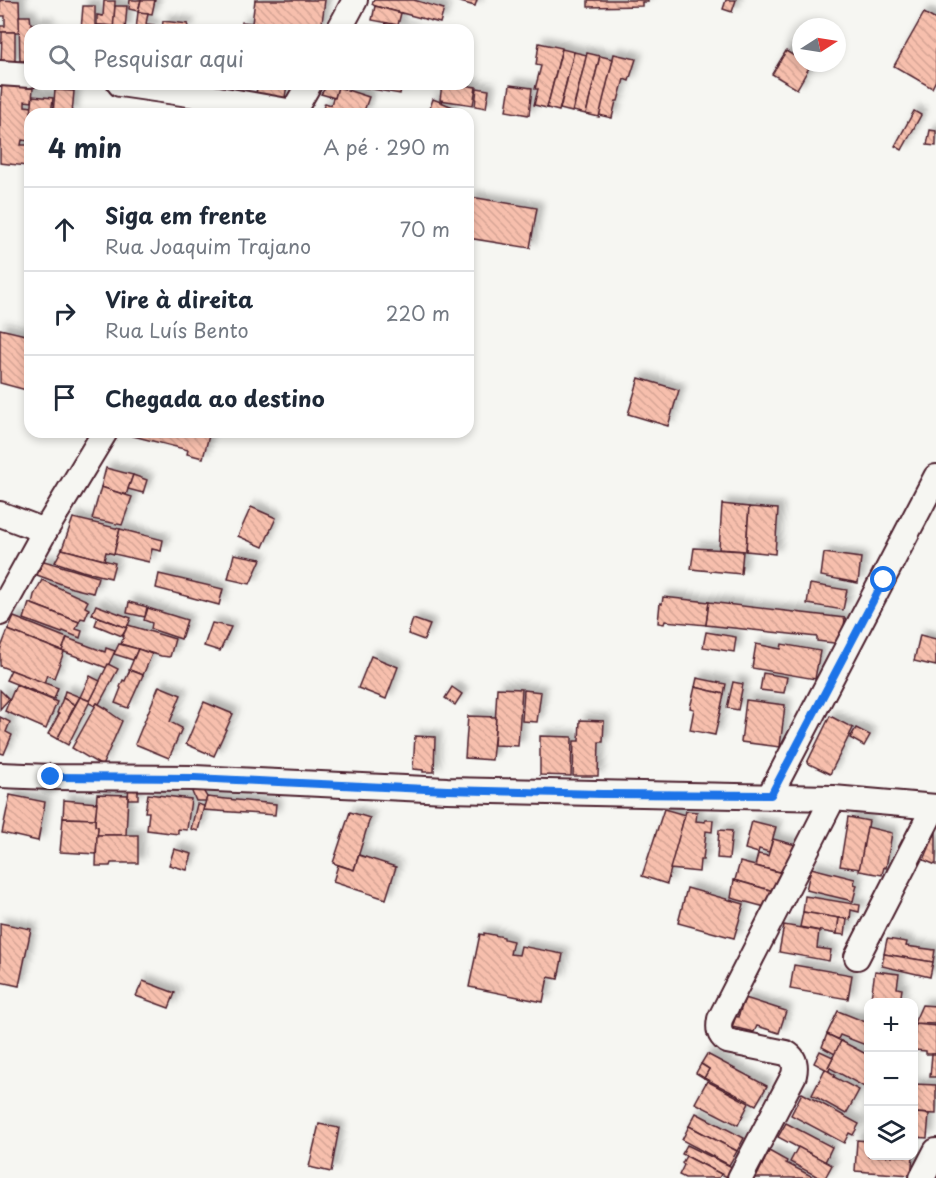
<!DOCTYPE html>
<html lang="pt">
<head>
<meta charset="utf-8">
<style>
	body { margin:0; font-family:"Playpen Sans",sans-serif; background:#f2f2f3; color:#1f2937 }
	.controls { position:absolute; right:18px; bottom:18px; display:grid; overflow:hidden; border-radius:12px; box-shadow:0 3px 9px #0003 }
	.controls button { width:54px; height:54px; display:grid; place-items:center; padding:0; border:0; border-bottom:2px solid #e0e1e3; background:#fff; color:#1f2937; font:30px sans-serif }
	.compass { position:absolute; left:792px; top:18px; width:54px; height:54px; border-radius:50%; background:#fff; box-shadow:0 3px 9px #0003; rotate:78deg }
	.stop { position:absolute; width:18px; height:18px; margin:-14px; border:4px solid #1a73e8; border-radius:50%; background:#fff }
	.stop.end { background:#1a73e8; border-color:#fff; box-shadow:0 2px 6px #0008 }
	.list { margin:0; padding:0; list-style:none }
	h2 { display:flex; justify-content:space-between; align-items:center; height:78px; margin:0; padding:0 24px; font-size:26px }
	h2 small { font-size:20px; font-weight:400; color:#747a83 }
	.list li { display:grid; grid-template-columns:39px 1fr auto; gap:18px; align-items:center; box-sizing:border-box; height:84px; padding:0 24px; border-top:2px solid #e0e1e3 }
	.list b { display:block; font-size:22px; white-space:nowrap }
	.list p { margin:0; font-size:20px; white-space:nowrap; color:#747a83 }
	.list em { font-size:20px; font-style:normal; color:#747a83 }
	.icon { flex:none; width:33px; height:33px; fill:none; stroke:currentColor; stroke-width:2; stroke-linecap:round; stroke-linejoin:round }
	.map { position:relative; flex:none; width:936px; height:1178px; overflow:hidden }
	.search { position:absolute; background:#fff; box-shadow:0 3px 9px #0003; left:24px; top:24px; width:450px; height:66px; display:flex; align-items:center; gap:15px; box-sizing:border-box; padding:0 21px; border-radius:18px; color:#747a83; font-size:22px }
	.panel { position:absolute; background:#fff; box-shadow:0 3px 9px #0003; left:24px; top:108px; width:450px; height:330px; border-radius:18px }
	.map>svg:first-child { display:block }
</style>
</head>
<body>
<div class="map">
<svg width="936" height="1178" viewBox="0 0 936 1178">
	<defs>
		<pattern id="building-back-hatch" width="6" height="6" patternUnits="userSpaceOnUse" patternTransform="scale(1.5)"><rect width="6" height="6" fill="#f7bfad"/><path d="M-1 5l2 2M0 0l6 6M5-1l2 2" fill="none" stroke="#d5a495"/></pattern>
		<filter id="shadow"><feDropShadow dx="5.5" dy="-5.5" stdDeviation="3" flood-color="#0004"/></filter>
	</defs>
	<rect width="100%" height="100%" fill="#f6f6f2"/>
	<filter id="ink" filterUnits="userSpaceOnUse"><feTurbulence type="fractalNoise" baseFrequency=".0167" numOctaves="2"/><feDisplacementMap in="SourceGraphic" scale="12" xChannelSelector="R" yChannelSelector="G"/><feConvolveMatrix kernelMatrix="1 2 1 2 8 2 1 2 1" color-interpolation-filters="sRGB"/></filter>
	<g filter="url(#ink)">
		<g fill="url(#building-back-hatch)" stroke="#4a1f2b" stroke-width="1.5" filter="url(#shadow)">
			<path d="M 0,0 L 19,1 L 20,32 L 0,32 L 0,26 L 5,26 L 5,16 L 0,16 Z"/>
			<path d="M 130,0 L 141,0 L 138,11 L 129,9 Z"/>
			<path d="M 141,0 L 155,0 L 152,14 L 138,12 Z"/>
			<path d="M 255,0 L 325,0 L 321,30 L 241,30 L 242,22 L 252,23 Z"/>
			<path d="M 374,0 L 414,0 L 444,9 L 440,23 L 375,6 L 372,4 Z"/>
			<path d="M 453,0 L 477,0 L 475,6 Z"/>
			<path d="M 588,0 L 648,0 L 648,2 L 642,2 L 642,6 L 588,7 Z"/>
			<path d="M 726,0 L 736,0 L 732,12 L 723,9 Z"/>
			<path d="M 104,1 L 115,1 L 114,26 L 97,25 L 97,15 L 103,16 Z"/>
			<path d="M 83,6 L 95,6 L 95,30 L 81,30 Z"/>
			<path d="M 115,6 L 127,6 L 125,30 L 113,30 Z"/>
			<path d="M 375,6 L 401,13 L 398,25 L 372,20 Z"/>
			<path d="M 138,12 L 148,13 L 146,24 L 154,25 L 153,30 L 136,30 Z"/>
			<path d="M 924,13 L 936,20 L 936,80 L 932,88 L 894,66 Z"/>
			<path d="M 19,16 L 30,16 L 31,24 L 47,24 L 48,30 L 55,30 L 30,30 L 30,61 L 20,61 Z"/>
			<path d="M 163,21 L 188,24 L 187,30 L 162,30 Z"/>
			<path d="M 386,23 L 414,30 L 384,30 Z"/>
			<path d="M 97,25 L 114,26 L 113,30 L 96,30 Z"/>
			<path d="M 2,32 L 15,32 L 15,64 L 1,63 Z"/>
			<path d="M 539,43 L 562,48 L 547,108 L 534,105 L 538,89 L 535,89 L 541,66 L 536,65 Z"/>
			<path d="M 562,49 L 574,52 L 559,111 L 547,108 Z"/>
			<path d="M 786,51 L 801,60 L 801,63 L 806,63 L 810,66 L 797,89 L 772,74 Z"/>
			<path d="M 574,52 L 587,55 L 572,112 L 560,109 Z"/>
			<path d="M 587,53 L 600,56 L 586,114 L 573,111 Z"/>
			<path d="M 614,54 L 636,59 L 629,81 L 624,79 L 618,101 L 616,101 L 612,118 L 599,115 Z"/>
			<path d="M 600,56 L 613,59 L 599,117 L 586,114 Z"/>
			<path d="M 258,84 L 287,84 L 285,98 L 256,93 Z"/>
			<path d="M 328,84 L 339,85 L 335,98 L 321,94 Z"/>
			<path d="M 343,84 L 402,84 L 400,94 Z"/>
			<path d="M 442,84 L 456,84 L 476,87 L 473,105 L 440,100 Z"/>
			<path d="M 2,85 L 33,88 L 32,102 L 25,101 L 25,106 L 32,107 L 29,141 L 22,140 L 21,145 L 28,145 L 27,166 L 0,163 L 0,107 Z"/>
			<path d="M 510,85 L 532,88 L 529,115 L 506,111 Z"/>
			<path d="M 338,87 L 369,97 L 363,114 L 321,114 L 325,103 L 331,105 L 333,98 L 335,98 Z"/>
			<path d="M 477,88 L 489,90 L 486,108 L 475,106 Z"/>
			<path d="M 55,90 L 74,91 L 72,114 L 53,114 Z"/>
			<path d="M 33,96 L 53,98 L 51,114 L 31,114 Z"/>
			<path d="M 433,99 L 453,107 L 450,114 L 428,114 Z"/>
			<path d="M 914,111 L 921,115 L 902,150 L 895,146 Z"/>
			<path d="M 930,130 L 936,131 L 936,146 L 927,145 Z"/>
			<path d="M 471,197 L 537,208 L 530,248 L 468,238 L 468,217 Z"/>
			<path d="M 0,329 L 30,336 L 30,391 L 0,383 Z"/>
			<path d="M 639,378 L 679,390 L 668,426 L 628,414 Z"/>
			<path d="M 134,432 L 210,432 L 203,458 L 187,454 L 188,450 L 133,436 Z"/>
			<path d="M 106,468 L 133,475 L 126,495 L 101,487 Z"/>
			<path d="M 133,475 L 147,480 L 143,493 L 128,489 Z"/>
			<path d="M 101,487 L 132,497 L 122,525 L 92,519 Z"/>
			<path d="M 722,504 L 749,507 L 746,551 L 719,549 Z"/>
			<path d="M 251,507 L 276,518 L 263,547 L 238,536 Z"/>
			<path d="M 749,507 L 778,509 L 775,554 L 746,551 Z"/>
			<path d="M 73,518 L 120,529 L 114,554 L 106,552 L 104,560 L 62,549 Z"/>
			<path d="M 120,529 L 163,540 L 161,551 L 152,549 L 149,562 L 114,554 Z"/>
			<path d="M 694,548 L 743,551 L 741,574 L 691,569 Z"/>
			<path d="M 62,549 L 115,563 L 111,578 L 82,571 L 55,562 Z"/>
			<path d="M 824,553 L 861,558 L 858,583 L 821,576 Z"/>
			<path d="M 234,554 L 261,559 L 250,584 L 228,579 Z"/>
			<path d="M 44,561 L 98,577 L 93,593 L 72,588 L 37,575 Z"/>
			<path d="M 159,574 L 223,589 L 219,605 L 156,588 Z"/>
			<path d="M 42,580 L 88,601 L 85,607 L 89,609 L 85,619 L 81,618 L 79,622 L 32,604 L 34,595 Z"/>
			<path d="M 810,584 L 847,590 L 843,610 L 807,604 Z"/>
			<path d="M 663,597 L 709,602 L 706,625 L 665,621 L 664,624 L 658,623 L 660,603 L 662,604 Z"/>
			<path d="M 129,602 L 147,607 L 145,617 L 127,613 Z"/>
			<path d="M 709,602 L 845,618 L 842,644 L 817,641 L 817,637 L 706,625 Z"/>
			<path d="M 29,603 L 79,622 L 76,629 L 82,631 L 80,638 L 63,631 L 62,633 L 24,619 Z"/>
			<path d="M 96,605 L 131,618 L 127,628 L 92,614 Z"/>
			<path d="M 148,608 L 187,620 L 181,639 L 151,629 L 152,623 L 144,620 Z"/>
			<path d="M 14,617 L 67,638 L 62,651 L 8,630 Z"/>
			<path d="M 98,617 L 127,628 L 122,636 L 95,625 Z"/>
			<path d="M 413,619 L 430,625 L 424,640 L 408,634 Z"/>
			<path d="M 212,623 L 231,627 L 220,651 L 204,646 Z"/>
			<path d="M 128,625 L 175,639 L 170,657 L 161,656 L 121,644 L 124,636 L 123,636 Z"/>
			<path d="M 8,630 L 64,652 L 54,678 L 47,675 L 44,683 L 0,666 L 0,650 Z"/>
			<path d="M 706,632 L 736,637 L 734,652 L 703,647 Z"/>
			<path d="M 920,635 L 936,639 L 936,666 L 914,661 Z"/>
			<path d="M 67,638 L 105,652 L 106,648 L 115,651 L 107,668 L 62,651 Z"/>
			<path d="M 119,644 L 138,649 L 133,660 L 114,654 Z"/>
			<path d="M 756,644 L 781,649 L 782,644 L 820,651 L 815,679 L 752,668 Z"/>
			<path d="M 138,649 L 152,654 L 143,675 L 129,670 Z"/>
			<path d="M 371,656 L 398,667 L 386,699 L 358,688 Z"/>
			<path d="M 108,664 L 118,669 L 99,704 L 97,703 L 95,706 L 89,703 Z"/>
			<path d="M 11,670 L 58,688 L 54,699 L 6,680 Z"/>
			<path d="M 130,670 L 143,675 L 128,708 L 115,703 L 121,688 L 120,687 L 123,680 L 125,681 Z"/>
			<path d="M 763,673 L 787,677 L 784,693 L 760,690 Z"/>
			<path d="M 90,676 L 100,681 L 90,701 L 80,697 Z"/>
			<path d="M 697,678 L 726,684 L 724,694 L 695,687 Z"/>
			<path d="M 733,682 L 743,684 L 738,710 L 727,708 Z"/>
			<path d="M 16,685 L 57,702 L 46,729 L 5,711 Z"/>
			<path d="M 159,686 L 181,695 L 170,722 L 182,728 L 169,758 L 135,744 Z"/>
			<path d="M 452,687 L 462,694 L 455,705 L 445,698 Z"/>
			<path d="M 695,687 L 724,694 L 715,735 L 690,730 L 694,709 L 690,708 Z"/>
			<path d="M 497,688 L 522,689 L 518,746 L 494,745 Z"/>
			<path d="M 0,690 L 9,699 L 0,709 Z"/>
			<path d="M 524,690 L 541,692 L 537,722 L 522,721 Z"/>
			<path d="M 65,691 L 80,697 L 75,705 L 63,698 Z"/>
			<path d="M 80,697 L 90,701 L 68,745 L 57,739 Z"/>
			<path d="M 63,698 L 75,705 L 57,739 L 48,734 L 59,714 L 57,713 Z"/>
			<path d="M 746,700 L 785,705 L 780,747 L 741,742 Z"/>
			<path d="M 204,702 L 233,714 L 214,756 L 186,744 Z"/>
			<path d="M 97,703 L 109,710 L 108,711 L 122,721 L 102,766 L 72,748 Z"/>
			<path d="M 468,716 L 496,717 L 492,760 L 465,758 Z"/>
			<path d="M 830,716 L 853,728 L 830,774 L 807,763 Z"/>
			<path d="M 0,717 L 10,722 L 6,732 L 12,735 L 4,754 L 0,753 Z"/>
			<path d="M 580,720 L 604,721 L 603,742 L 599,742 L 598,776 L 573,776 L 574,741 L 579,741 Z"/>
			<path d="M 856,728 L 870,735 L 864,746 L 850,738 Z"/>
			<path d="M 415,736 L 435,737 L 434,772 L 423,772 L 423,770 L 413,769 Z"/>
			<path d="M 540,736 L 572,737 L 571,776 L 540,775 Z"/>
			<path d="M 129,784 L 138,784 L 138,799 L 128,799 Z"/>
			<path d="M 189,785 L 200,785 L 207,797 L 206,801 L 196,801 Z"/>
			<path d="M 97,794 L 128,795 L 126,835 L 97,835 L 98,827 L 95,826 Z"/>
			<path d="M 148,794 L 191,799 L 187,830 L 178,829 L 178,834 L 147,830 L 149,812 L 145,812 Z"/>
			<path d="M 10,795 L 45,802 L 38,841 L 2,833 Z"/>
			<path d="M 207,797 L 276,804 L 275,815 L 203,810 Z"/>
			<path d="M 64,800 L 97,803 L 95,819 L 63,818 Z"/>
			<path d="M 197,804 L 204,806 L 198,831 L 191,829 Z"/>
			<path d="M 664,809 L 685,815 L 667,884 L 642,876 Z"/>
			<path d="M 686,811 L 697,812 L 696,821 L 705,822 L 705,820 L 713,820 L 712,832 L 706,831 L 703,860 L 700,860 L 699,872 L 670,869 Z"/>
			<path d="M 350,812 L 370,818 L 354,870 L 333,863 Z"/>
			<path d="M 848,817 L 869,821 L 860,869 L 840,866 Z"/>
			<path d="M 63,818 L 95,819 L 95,826 L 98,827 L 96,854 L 60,852 Z"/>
			<path d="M 752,821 L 776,827 L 769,852 L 759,849 L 758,853 L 745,849 Z"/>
			<path d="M 867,827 L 892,833 L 886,868 L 884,867 L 882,875 L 859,871 Z"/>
			<path d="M 719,830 L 732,831 L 729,859 L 717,858 Z"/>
			<path d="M 936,831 L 936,865 L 924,860 Z"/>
			<path d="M 97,835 L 138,835 L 138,863 L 111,863 L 110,866 L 96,866 Z"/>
			<path d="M 773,839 L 796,845 L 789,874 L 755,866 L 758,854 L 768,856 Z"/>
			<path d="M 174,849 L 192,854 L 187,870 L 169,865 Z"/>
			<path d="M 359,855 L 396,867 L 386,899 L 333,882 L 338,865 L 354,870 Z"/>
			<path d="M 740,862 L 786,874 L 777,892 L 735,880 Z"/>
			<path d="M 811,868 L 855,879 L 854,884 L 857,885 L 853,901 L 806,890 Z"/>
			<path d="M 734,880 L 777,892 L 769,908 L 731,898 Z"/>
			<path d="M 687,888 L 744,904 L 734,938 L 678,923 Z"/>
			<path d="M 805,896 L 860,905 L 859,912 L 851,910 L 850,920 L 803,912 Z"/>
			<path d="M 803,912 L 839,918 L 837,934 L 800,927 Z"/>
			<path d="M 839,918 L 847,919 L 845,935 L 837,934 Z"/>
			<path d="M 0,923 L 31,929 L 19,986 L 0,982 Z"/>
			<path d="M 784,925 L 819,931 L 817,948 L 831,950 L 829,961 L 779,952 Z"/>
			<path d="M 484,933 L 504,937 L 504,939 L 513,941 L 510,954 L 519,955 L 521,946 L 563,954 L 558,979 L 548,977 L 543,1002 L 469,987 L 480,934 L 484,935 Z"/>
			<path d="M 887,939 L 907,942 L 906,946 L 935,950 L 933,962 L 884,954 Z"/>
			<path d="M 884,954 L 933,962 L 930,977 L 882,966 Z"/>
			<path d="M 794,965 L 852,975 L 848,999 L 790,989 Z"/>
			<path d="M 875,971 L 899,974 L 897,988 L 902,989 L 900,1002 L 871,998 Z"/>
			<path d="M 143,981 L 175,993 L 169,1008 L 136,996 Z"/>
			<path d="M 745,998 L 786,1011 L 779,1033 L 757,1026 L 754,1032 L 732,1027 L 736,1016 L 738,1017 Z"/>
			<path d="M 922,1005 L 936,1006 L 935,1024 L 914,1023 Z"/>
			<path d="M 838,1011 L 868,1023 L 868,1046 L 840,1035 L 838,1039 L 827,1034 Z"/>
			<path d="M 915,1024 L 936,1026 L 936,1054 L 926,1054 L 926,1051 L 914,1050 Z"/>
			<path d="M 827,1034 L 841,1041 L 835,1054 L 822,1047 Z"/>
			<path d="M 841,1041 L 868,1055 L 868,1089 L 828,1067 Z"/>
			<path d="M 820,1051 L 833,1057 L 828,1067 L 830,1068 L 829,1071 L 814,1063 Z"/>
			<path d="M 707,1054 L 767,1086 L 756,1105 L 704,1078 L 709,1069 L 701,1064 Z"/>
			<path d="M 932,1054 L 936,1054 L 936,1077 L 930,1077 Z"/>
			<path d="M 701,1064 L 709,1069 L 704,1078 L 696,1073 Z"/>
			<path d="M 825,1069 L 835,1075 L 834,1077 L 859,1090 L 846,1114 L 812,1095 Z"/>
			<path d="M 707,1081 L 749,1103 L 738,1125 L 695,1103 Z"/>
			<path d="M 914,1084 L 936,1085 L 936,1114 L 914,1113 Z"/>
			<path d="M 802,1093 L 859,1124 L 853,1135 L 849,1133 L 844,1143 L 791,1115 Z"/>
			<path d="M 696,1113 L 744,1138 L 737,1151 L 689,1126 Z"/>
			<path d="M 914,1113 L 929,1114 L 927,1138 L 914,1137 Z"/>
			<path d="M 786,1123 L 832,1147 L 825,1162 L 778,1137 Z"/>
			<path d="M 319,1124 L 339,1128 L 331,1172 L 309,1167 Z"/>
			<path d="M 689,1126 L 737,1151 L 729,1165 L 682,1140 Z"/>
			<path d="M 857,1140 L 868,1141 L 868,1156 L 913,1156 L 911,1175 L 855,1171 Z"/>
			<path d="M 687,1145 L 732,1167 L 727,1177 L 682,1154 Z"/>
			<path d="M 798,1147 L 832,1165 L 825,1178 L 820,1178 L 790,1162 Z"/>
			<path d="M 769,1151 L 787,1161 L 786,1163 L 815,1178 L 756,1178 Z"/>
			<path d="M 686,1156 L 721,1174 L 719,1178 L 685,1178 L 679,1175 L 684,1165 L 682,1163 Z"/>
		</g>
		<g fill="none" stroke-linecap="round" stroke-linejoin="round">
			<g stroke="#4a1f2b" stroke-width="28">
				<g id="minor">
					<path d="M 339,30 L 355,0"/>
					<path d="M 0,73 L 30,75"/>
					<path d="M 120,84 L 196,95 L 293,112"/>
					<path d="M 292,114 L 309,84"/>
					<path d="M 0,514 L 45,531"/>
					<path d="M 0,613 L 45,531 L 105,432"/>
					<path d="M 0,775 L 51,777 L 194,778 L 447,790 L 833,798 L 936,807"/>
					<path d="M 770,795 L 936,477"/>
					<path d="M 857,957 L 934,807"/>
					<path d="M 740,1178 L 794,1075 C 796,1066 795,1058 786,1053 L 727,1041 C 719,1035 718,1029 720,1019 L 833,798"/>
					<path d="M 922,1178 L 936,1151"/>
				</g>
			</g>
			<use href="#minor" stroke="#f6f6f2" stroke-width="24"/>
		</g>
	</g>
	<g fill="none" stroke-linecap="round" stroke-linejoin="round" filter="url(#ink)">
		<path stroke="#1a73e8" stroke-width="8" d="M 51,777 L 194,778 L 447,790 L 602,794 L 771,795 L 884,580"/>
	</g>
</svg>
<div class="controls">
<button>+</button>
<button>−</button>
<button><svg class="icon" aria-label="layers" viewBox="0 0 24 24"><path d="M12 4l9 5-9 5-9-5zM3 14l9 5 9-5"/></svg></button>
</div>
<svg class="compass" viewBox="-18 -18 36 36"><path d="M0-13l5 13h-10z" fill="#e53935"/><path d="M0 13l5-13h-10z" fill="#747a83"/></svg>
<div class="stop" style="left:884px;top:580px"></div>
<div class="stop end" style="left:51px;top:777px"></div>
<div class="search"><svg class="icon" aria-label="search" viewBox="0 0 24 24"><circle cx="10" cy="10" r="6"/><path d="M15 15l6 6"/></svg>Pesquisar aqui</div>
<section class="panel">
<h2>4 min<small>A pé · 290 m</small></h2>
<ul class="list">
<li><svg class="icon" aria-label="ahead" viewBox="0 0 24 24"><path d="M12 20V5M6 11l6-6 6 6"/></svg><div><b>Siga em frente</b><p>Rua Joaquim Trajano</p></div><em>70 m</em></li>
<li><svg class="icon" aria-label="right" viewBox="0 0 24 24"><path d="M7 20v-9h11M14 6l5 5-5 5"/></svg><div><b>Vire à direita</b><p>Rua Luís Bento</p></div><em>220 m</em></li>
<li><svg class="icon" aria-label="arrive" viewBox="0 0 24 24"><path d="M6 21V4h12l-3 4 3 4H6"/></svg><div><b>Chegada ao destino</b></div></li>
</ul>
</section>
</div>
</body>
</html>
